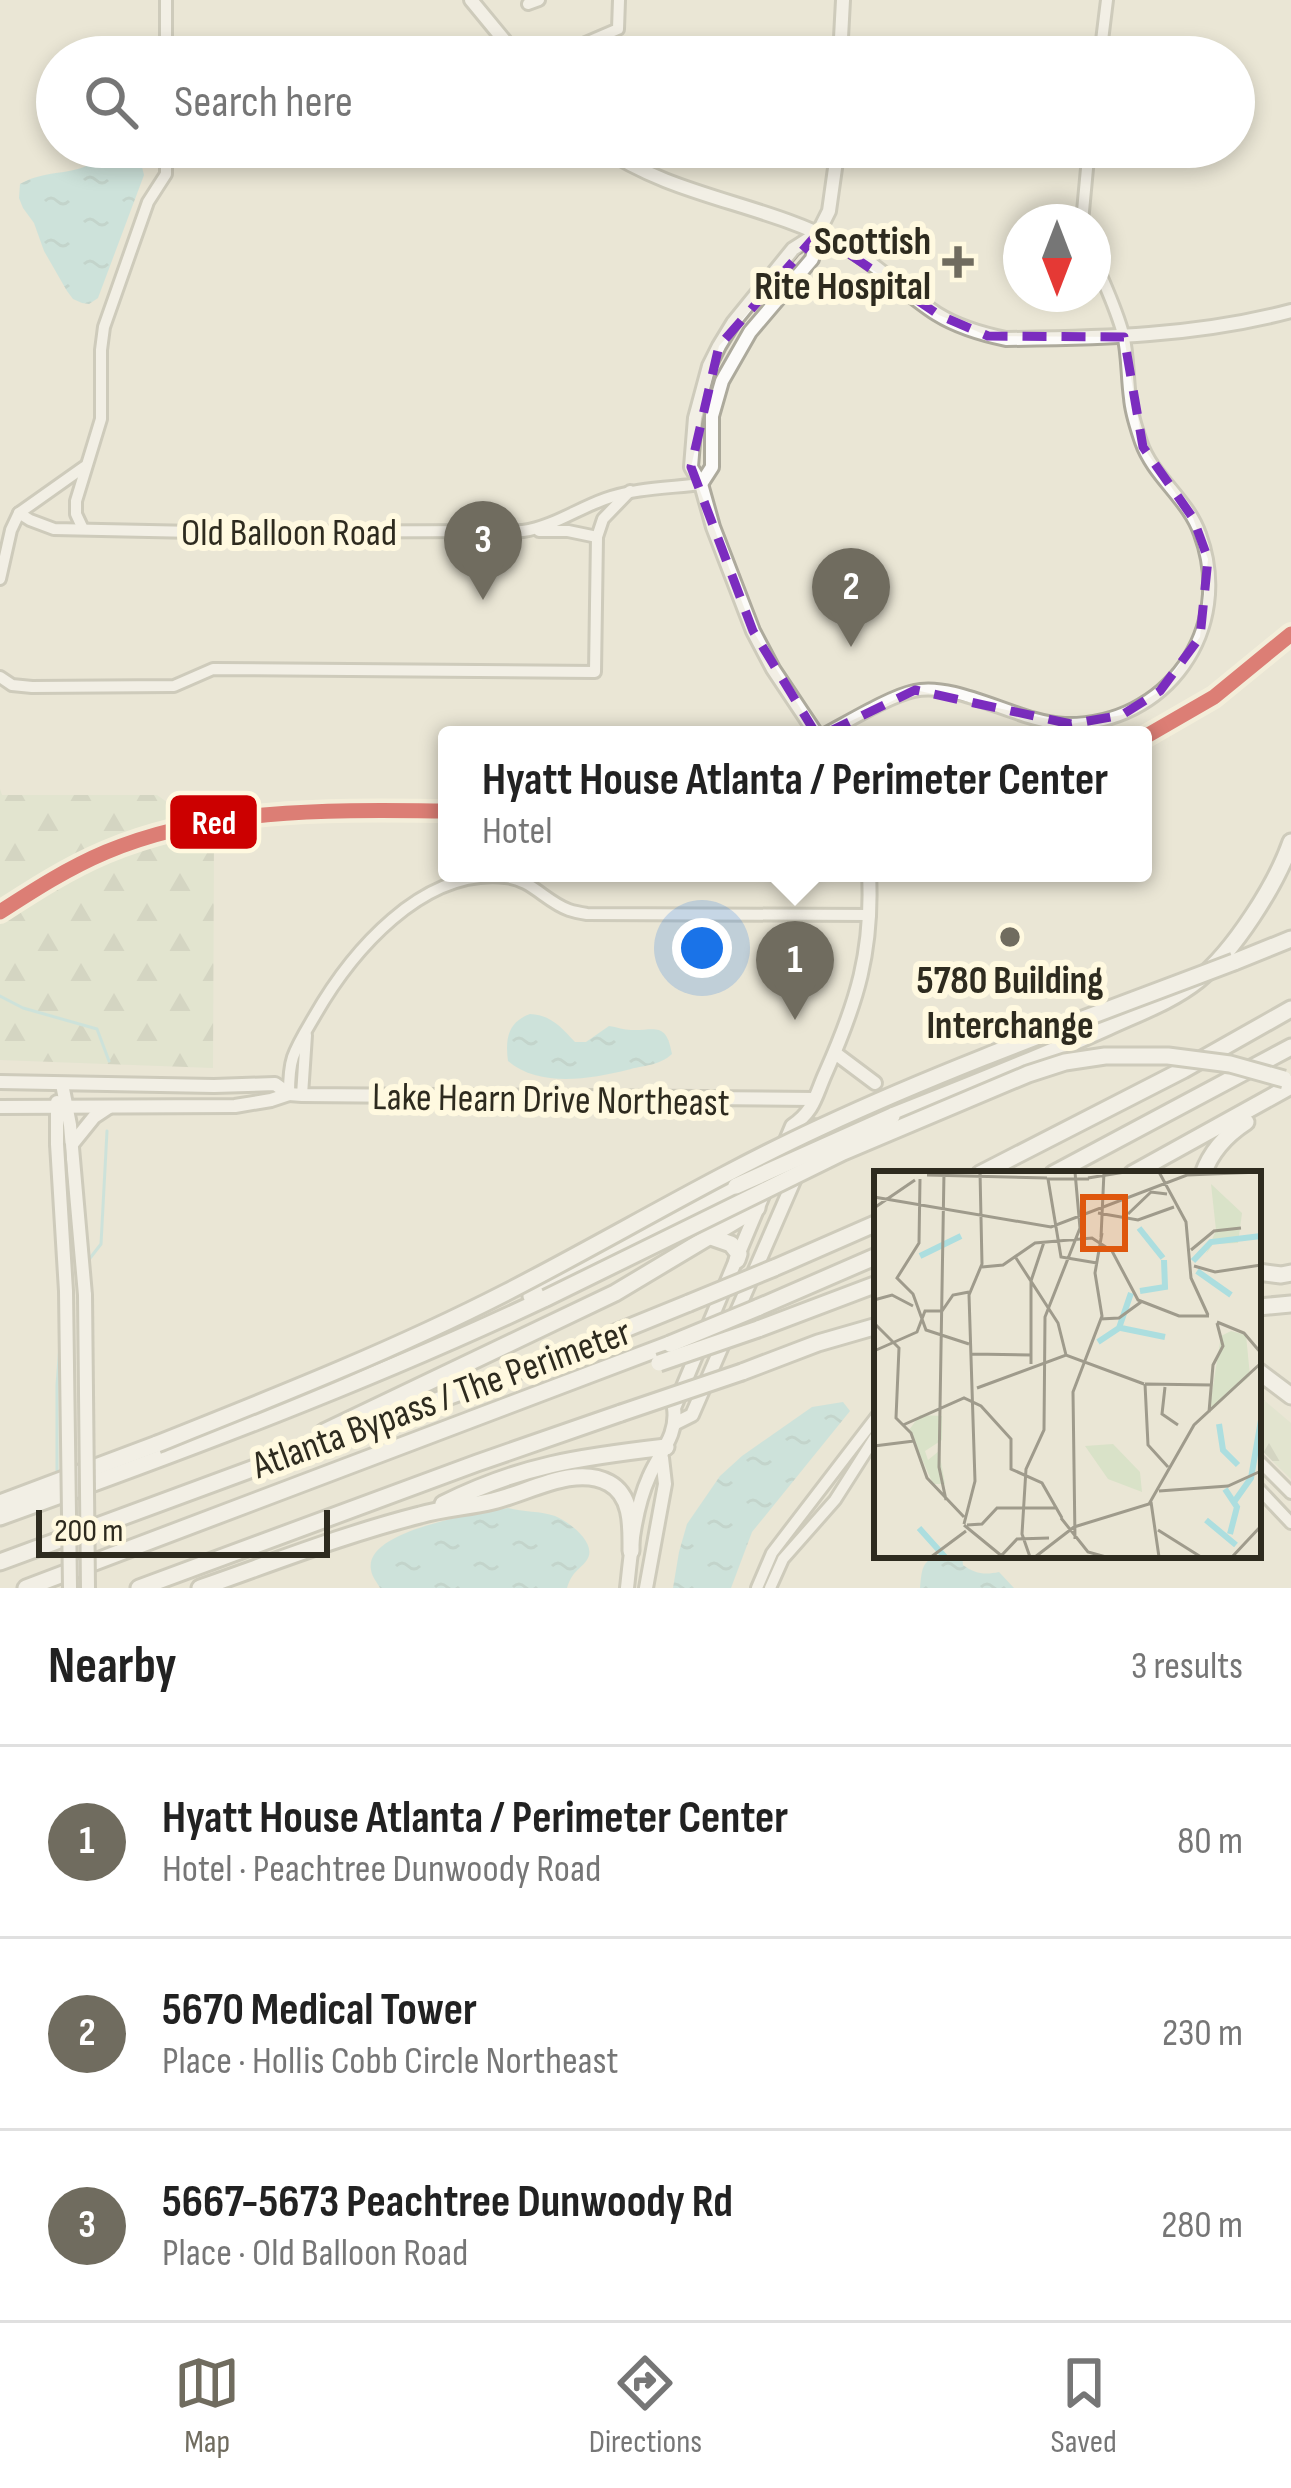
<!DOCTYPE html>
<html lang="en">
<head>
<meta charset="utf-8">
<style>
	body { margin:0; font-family:"Sofia Sans Condensed",sans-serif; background:#f2f2f2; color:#222 }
	.compass { position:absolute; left:1003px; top:204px; width:108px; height:108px; border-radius:50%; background:#fff; box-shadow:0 6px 18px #0003; rotate:180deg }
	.scale { position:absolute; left:36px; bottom:30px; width:294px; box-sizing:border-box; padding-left:12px; border:6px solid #2e2b1f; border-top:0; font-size:33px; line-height:42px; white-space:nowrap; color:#2e2b1f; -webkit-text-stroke:9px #fff9e0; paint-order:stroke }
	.you { position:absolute; left:702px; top:948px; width:42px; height:42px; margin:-30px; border:9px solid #fff; border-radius:50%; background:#1a73e8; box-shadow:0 0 0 18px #1a73e833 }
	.badge { display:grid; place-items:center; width:78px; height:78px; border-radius:50%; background:#706c5f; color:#fff; font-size:39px; font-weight:700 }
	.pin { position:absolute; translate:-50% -99px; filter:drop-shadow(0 3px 6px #0008) }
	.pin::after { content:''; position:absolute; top:63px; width:42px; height:36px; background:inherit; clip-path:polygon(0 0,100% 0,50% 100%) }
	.popup { position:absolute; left:438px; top:726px; width:714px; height:156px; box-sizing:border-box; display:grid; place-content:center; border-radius:12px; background:#fff; filter:drop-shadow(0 3px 9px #0005); font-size:39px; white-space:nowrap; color:#767676 }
	.popup b { font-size:45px; color:#222 }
	.popup::after { content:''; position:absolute; left:50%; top:100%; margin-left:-24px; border:24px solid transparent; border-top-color:#fff }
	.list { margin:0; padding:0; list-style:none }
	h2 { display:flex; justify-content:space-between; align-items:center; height:156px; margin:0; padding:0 48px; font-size:51px }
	h2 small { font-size:39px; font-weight:400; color:#767676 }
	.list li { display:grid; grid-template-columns:78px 1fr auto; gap:36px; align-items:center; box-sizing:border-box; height:192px; padding:0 48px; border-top:3px solid #e0e0e0 }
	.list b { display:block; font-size:45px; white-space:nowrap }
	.list p { margin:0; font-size:39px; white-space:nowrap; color:#767676 }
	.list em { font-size:39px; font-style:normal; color:#767676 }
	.icon { flex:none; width:66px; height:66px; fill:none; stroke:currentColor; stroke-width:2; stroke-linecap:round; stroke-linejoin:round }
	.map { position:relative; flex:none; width:1291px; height:1588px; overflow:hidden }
	.search { position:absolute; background:#fff; box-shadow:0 6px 18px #0003; left:36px; right:36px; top:36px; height:132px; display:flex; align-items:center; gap:30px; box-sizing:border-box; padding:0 42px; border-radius:66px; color:#767676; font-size:45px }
	.sheet { height:732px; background:#fff }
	nav { display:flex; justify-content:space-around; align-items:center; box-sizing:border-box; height:168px; border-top:3px solid #e0e0e0; background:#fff; font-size:33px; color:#767676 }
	nav a { display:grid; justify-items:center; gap:6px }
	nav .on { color:#706c5f }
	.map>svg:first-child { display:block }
</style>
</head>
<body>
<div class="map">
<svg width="1291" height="1588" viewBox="0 0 1291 1588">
	<defs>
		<pattern id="forest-firs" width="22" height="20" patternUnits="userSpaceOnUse" patternTransform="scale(3)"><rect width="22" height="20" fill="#d9e2c8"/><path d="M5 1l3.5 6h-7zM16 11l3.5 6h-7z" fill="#bbc2ab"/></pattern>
		<pattern id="water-ripples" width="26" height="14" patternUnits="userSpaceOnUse" patternTransform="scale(3)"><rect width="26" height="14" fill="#acdedf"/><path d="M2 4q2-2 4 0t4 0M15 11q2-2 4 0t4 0" fill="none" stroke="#94bfbf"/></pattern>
	</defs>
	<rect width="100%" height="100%" fill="#eae6d5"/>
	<g fill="url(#forest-firs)">
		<path d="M 0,789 L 2,795 L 157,795 L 214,836 L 213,1068 L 0,1060 Z"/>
		<path d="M 1258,1395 L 1291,1423 L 1291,1479 L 1258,1447 Z"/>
	</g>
	<g fill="url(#water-ripples)">
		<path d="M 112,147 L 137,147 L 144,175 L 98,298 L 89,304 L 82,303 L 73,299 L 67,291 L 44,251 L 34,223 L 23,208 L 19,198 L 20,184 C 51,166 86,180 112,147 Z"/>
		<path d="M 530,1014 C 551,1015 561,1027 575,1042 L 586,1042 L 609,1026 C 617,1027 624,1030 631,1030 C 655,1031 666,1021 672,1054 C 659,1066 644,1065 627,1070 C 590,1079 540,1088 508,1061 C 505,1039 508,1022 530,1014 Z"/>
		<path d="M 843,1402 L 850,1411 L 752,1532 L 731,1588 L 673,1588 L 679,1552 L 687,1524 L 720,1476 L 742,1456 L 812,1407 Z"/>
		<path d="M 508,1508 C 523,1512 541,1511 555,1516 C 568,1521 596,1542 588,1558 C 582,1569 573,1569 567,1588 L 380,1588 C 377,1582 372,1577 371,1570 C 363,1529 482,1513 508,1508 Z"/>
		<path d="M 938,1555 L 962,1555 L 963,1565 C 975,1574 985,1575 999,1572 L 1014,1588 L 920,1588 C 922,1570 921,1562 938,1555 Z"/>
	</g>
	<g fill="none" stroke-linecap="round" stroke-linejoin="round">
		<g stroke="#acdedf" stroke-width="3">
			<path d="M 0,996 L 23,1008 L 97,1029 L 109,1061"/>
			<path d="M 87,1262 L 101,1244 L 107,1131"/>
			<path d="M 57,1472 L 57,1385 L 61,1332"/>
		</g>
		<g stroke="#adaa9c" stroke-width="16">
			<g id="minor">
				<path d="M 528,4 L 539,0"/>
				<path d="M 562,53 L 618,29 L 619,0"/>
				<path d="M 166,57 L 166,0"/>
				<path d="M 1100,57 L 1107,0"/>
				<path d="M 1082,222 L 1089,147"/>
				<path d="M 19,513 L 30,520 L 54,529 L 196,532 L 523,531 C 552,527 577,509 605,499 C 635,488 669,488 701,484"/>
				<path d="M 83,529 L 76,514 L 76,501 L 101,419 L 101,350 L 104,327 L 148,202 L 166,174 L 166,147"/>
				<path d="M 539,531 L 568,531 L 597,537"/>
				<path d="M 0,579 L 11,530 L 19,513 L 84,467"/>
				<path d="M 0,677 L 12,685 L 32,687 L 174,686 L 213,669 L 595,672 L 597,537 L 603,519 L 630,491"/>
				<path d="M 823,735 C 846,723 890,696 914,691 C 957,681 1020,723 1065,724 C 1167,726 1235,629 1200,534 C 1188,499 1153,477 1141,442 C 1136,427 1131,413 1130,398 C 1127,376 1128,354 1123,334 C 1116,307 1103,282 1093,256"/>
				<path d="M 289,1094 C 289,1082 289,1069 293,1057 C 298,1043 307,1029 314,1017 C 351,952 422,868 505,877 C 531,879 546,902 569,910 C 575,912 581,913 587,914 L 870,915"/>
				<path d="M 302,1095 L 306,1035"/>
				<path d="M 1258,1460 L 1291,1493"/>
				<path d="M 1258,1488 L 1291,1523"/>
				<path d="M 757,1588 L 772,1553 L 877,1416"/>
				<path d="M 770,1588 L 783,1559 L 835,1500 L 877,1434"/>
			</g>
		</g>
		<g stroke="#adaa9c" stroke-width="18">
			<g id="major">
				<path d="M 471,0 L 518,57"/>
				<path d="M 840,57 L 843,0"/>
				<path d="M 602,147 C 673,197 764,203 840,244 C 875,262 904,293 937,314 C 958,327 982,334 1006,339 C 1102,338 1197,336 1291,311"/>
				<path d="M 701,484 L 712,467 L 712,416 L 722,381 L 750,332 L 812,259 L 818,233 L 829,211 L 838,147"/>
				<path d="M 817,735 L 773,669 L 753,631 L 713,527 L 701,484 L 691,467 L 695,418 L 709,366 L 719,346 L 733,323 L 793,249 L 818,233"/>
				<path d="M 835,1053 L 875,1083"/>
				<path d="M 0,1082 L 214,1086 L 275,1084 L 289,1094 L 302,1095 L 814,1099"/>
				<path d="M 62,1084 L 70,1125 L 85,1295"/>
				<path d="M 57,1102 L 57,1144"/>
				<path d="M 0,1107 L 235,1106 L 271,1100 L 289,1094"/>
				<path d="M 73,1143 L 94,1117 L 109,1107"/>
				<path d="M 676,1423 L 692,1415 L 816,1130 L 814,1126"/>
				<path d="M 627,1588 C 631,1552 634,1510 649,1477 C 659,1453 678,1436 674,1408 L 792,1126 C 815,1110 815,1096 826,1072 C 857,1002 873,951 869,873"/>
				<path d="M 646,1588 L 665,1484 L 662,1458"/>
			</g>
		</g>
		<g stroke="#adaa9c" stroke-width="21">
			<g id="highway">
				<path d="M 1234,962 L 1291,939"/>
				<path d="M 892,1116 C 965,1087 1037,1059 1108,1027 C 1138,1013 1172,1001 1198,980 C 1234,951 1276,885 1291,842"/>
				<path d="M 980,1174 L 1183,1070 L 1291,1009"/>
				<path d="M 1053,1174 L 1291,1047"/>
				<path d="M 1132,1174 L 1291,1086"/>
				<path d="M 1203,1174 C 1211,1151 1226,1135 1246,1122"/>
				<path d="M 708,1236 L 731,1244 L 739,1254 L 737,1260"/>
				<path d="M 774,1268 L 877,1223"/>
				<path d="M 1258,1272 L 1281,1275 L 1291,1273"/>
				<path d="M 531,1296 L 736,1186"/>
				<path d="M 1258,1307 L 1291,1304"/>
				<path d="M 757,1308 L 877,1256"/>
				<path d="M 758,1329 L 877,1284"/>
				<path d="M 1258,1371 L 1291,1396"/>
				<path d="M 742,1372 L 818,1343 L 877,1326"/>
				<path d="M 324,1432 L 615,1293 L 757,1208"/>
				<path d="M 0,1503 L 157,1444"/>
				<path d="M 443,1504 C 521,1465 580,1457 666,1447"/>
				<path d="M 0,1517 C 184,1451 368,1382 546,1298"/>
				<path d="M 0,1562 L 561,1355 L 689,1303"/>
				<path d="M 26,1588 L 670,1344"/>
				<path d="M 139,1588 L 477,1463 L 621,1413"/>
				<path d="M 200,1588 C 272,1563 345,1534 420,1515 C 444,1508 469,1507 493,1501 C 528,1493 575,1464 609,1483 C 633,1496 631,1528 631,1551"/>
			</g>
		</g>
		<use href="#minor" stroke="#fcfbf9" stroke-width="10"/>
		<use href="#major" stroke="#fcfbf9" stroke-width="12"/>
		<use href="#highway" stroke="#fcfbf9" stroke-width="15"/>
		<g stroke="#adaa9c" stroke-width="18" stroke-linecap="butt">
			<g id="major-bridge">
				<path d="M 57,1144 L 66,1291 L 70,1588"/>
				<path d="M 85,1295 L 88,1588"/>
			</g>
		</g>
		<g stroke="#adaa9c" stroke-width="21" stroke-linecap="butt">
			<g id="highway-bridge">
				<path d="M 736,1186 L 892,1116"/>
				<path d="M 546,1298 L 843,1152 L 1028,1074 L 1065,1062 L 1105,1056 L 1168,1056 L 1230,1064 L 1284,1079"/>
				<path d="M 689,1303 L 774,1268"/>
				<path d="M 670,1344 L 757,1308"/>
				<path d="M 659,1363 L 758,1329"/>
				<path d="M 621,1413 L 742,1372"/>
				<path d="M 157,1444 C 275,1397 394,1350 507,1292 C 612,1238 713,1177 821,1127 C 956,1064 1095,1015 1234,962"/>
			</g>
		</g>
		<use href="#major-bridge" stroke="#fcfbf9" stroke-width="12"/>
		<use href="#highway-bridge" stroke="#fcfbf9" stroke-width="15"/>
		<g stroke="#fff9e0" stroke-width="24">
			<g id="metro-1">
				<path d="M 1143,738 L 1214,697 L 1291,634"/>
				<path d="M 0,912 C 34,890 68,868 106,852 C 213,807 333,810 447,811"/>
			</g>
		</g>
		<use href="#metro-1" stroke="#c00" stroke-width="15"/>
	</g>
	<path d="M0 0H1291V1588H0ZM 818,233 L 939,315 L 988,336 L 1124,337 L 1143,447 L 1193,518 L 1208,559 L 1200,637 L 1160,691 L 1122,715 L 1071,724 L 915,690 L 818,737 L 753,631 L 691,467 L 719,346 Z" fill="#eae6d5" fill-opacity=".55" fill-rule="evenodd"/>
	<path fill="none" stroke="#7b2cbf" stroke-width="9" stroke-dasharray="24 15" stroke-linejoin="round" d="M 818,233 L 939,315 L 988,336 L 1124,337 L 1143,447 L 1193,518 L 1208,559 L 1200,637 L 1160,691 L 1122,715 L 1071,724 L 915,690 L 818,737 L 753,631 L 691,467 L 719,346 Z"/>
	<g fill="#706c5f" stroke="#fff9e0" stroke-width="4.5">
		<path d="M952 244h12v12h12v12h-12v12h-12v-12h-12v-12h12z"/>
		<circle cx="1010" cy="937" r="12"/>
	</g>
	<g text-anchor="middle" stroke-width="12" stroke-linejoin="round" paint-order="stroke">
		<g font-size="39" font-weight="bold" fill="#2e2b1f" stroke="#fff9e0" text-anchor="end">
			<text x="931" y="254">Scottish<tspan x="931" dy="45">Rite Hospital</tspan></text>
			<text x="1010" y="993" text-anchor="middle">5780 Building<tspan x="1010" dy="45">Interchange</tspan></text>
		</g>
		<g font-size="39" fill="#2e2b1f" stroke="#fff9e0">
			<text x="289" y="545">Old Balloon Road</text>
			<text transform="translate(551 1098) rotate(1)" y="14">Lake Hearn Drive Northeast</text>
			<text transform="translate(441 1397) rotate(-20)" y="14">Atlanta Bypass / The Perimeter</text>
		</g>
	</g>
	<g transform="translate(874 1171)">
		<rect width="387" height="387" fill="#eae6d5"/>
		<path d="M 357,160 L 372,164 L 376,205 L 335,240 L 347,165 ZM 46,244 L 68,245 L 68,269 L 51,280 L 54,289 L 65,280 L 71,313 L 59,313 L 35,259 ZM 239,273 L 266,301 L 268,321 L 234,308 L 211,275 Z" fill="#d9e2c8"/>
		<path d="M 337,13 L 368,42 L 364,72 L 339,73 L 332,83 L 342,59 Z" fill="#d9e2c8"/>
		<path fill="none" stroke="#acdedf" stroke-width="6" d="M 265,57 L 289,87M 46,85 L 87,65M 319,90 L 337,71 L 387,65M 323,100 L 357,124M 266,120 L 291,116 L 290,89M 247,157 L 291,166M 224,171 L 245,157 L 257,122M 345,253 L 349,279 L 364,294M 351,318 L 363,336 L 356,363M 360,331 L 377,307 L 387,249M 332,349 L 362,374M 45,357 L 71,386"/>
		<path fill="none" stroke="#9f9b8c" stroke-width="3" d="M 70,1 L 65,296 L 72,329M 285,1 L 312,51 L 317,107 L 334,144M 53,4 L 173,7M 214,7 L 251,1M 46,8 L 45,72 L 23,107 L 39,123 L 52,159 L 95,173M 215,8 L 174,8 L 187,86 L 223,92M 0,26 L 177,56 L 313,4 L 387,1M 0,37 L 41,9M 224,42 L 264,49 L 300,36M 254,43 L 277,21 L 293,23M 227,66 L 230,1M 317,79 L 340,60 L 367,57M 142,87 L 184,152 L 192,184M 320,95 L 341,101 L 387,94M 108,96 L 129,94 L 161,72 L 218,67 L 238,80 L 264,129 L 305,145 L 335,145M 0,129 L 18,124 L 39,135M 226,148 L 245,147 L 267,131M 343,151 L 370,162 L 387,182M 0,152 L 25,177 L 22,247 L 37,262 L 53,307 L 90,346M 0,180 L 43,161 L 51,140 L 68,140 L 79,124 L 95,121M 98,183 L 157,184M 157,193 L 157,110 L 170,71M 271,213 L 274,274 L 294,296M 271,213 L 338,214M 291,216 L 288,243 L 304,254M 103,217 L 192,184 L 270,213M 335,241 L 339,194 L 349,175 L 343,152M 29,254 L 90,227 L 107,235 L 137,268 L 137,298 L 168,312 L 188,347M 0,275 L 40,270M 285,320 L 354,315 L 387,300M 277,331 L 285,386M 187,347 L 214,381 L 232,386M 90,353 L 101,310 L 95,124 L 108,93 L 106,1M 90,354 L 129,386M 93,354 L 108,353 L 123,337 L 182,337M 200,356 L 275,333 L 320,254 L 387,192M 284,359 L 327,386M 201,368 L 199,221 L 228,145 L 221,102 L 228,62M 127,385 L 143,368 L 175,367M 57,386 L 92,360M 156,386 L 148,363 L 152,298 L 170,259 L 171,146 L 206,57 L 201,1M 161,386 L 200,356M 358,386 L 387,355"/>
		<path fill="#df570d" fill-opacity="0.15" stroke="#df570d" stroke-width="6" d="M 209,26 L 251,26 L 251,78 L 209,78 Z"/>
		<rect width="387" height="387" fill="none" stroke="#2e2b1f" stroke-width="6"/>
	</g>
	<rect stroke="#fff9e0" stroke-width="4.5" x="168" y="793" width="91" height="58" rx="12" fill="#c00"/>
	<g font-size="33" text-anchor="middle" font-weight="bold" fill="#fff">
		<text x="214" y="834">Red</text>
	</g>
</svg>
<svg class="compass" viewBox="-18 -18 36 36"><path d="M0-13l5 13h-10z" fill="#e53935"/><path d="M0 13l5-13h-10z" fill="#767676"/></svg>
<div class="scale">200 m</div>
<div class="you"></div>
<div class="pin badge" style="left:795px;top:1020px">1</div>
<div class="popup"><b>Hyatt House Atlanta / Perimeter Center</b>Hotel</div>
<div class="pin badge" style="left:851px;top:647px">2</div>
<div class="pin badge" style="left:483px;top:600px">3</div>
<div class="search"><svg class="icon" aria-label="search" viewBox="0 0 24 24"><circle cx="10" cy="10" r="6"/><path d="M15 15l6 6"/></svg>Search here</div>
</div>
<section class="sheet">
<h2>Nearby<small>3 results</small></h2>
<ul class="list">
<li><span class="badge">1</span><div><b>Hyatt House Atlanta / Perimeter Center</b><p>Hotel · Peachtree Dunwoody Road</p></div><em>80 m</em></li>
<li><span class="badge">2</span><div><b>5670 Medical Tower</b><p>Place · Hollis Cobb Circle Northeast</p></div><em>230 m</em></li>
<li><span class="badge">3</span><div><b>5667-5673 Peachtree Dunwoody Rd</b><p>Place · Old Balloon Road</p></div><em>280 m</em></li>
</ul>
</section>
<nav>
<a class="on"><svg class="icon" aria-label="map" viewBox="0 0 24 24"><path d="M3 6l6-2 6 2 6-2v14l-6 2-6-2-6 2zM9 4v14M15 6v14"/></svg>Map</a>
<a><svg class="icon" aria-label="directions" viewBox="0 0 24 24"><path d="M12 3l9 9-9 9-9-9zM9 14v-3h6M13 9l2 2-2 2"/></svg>Directions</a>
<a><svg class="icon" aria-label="saved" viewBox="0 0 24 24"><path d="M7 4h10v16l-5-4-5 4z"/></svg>Saved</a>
</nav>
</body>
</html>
